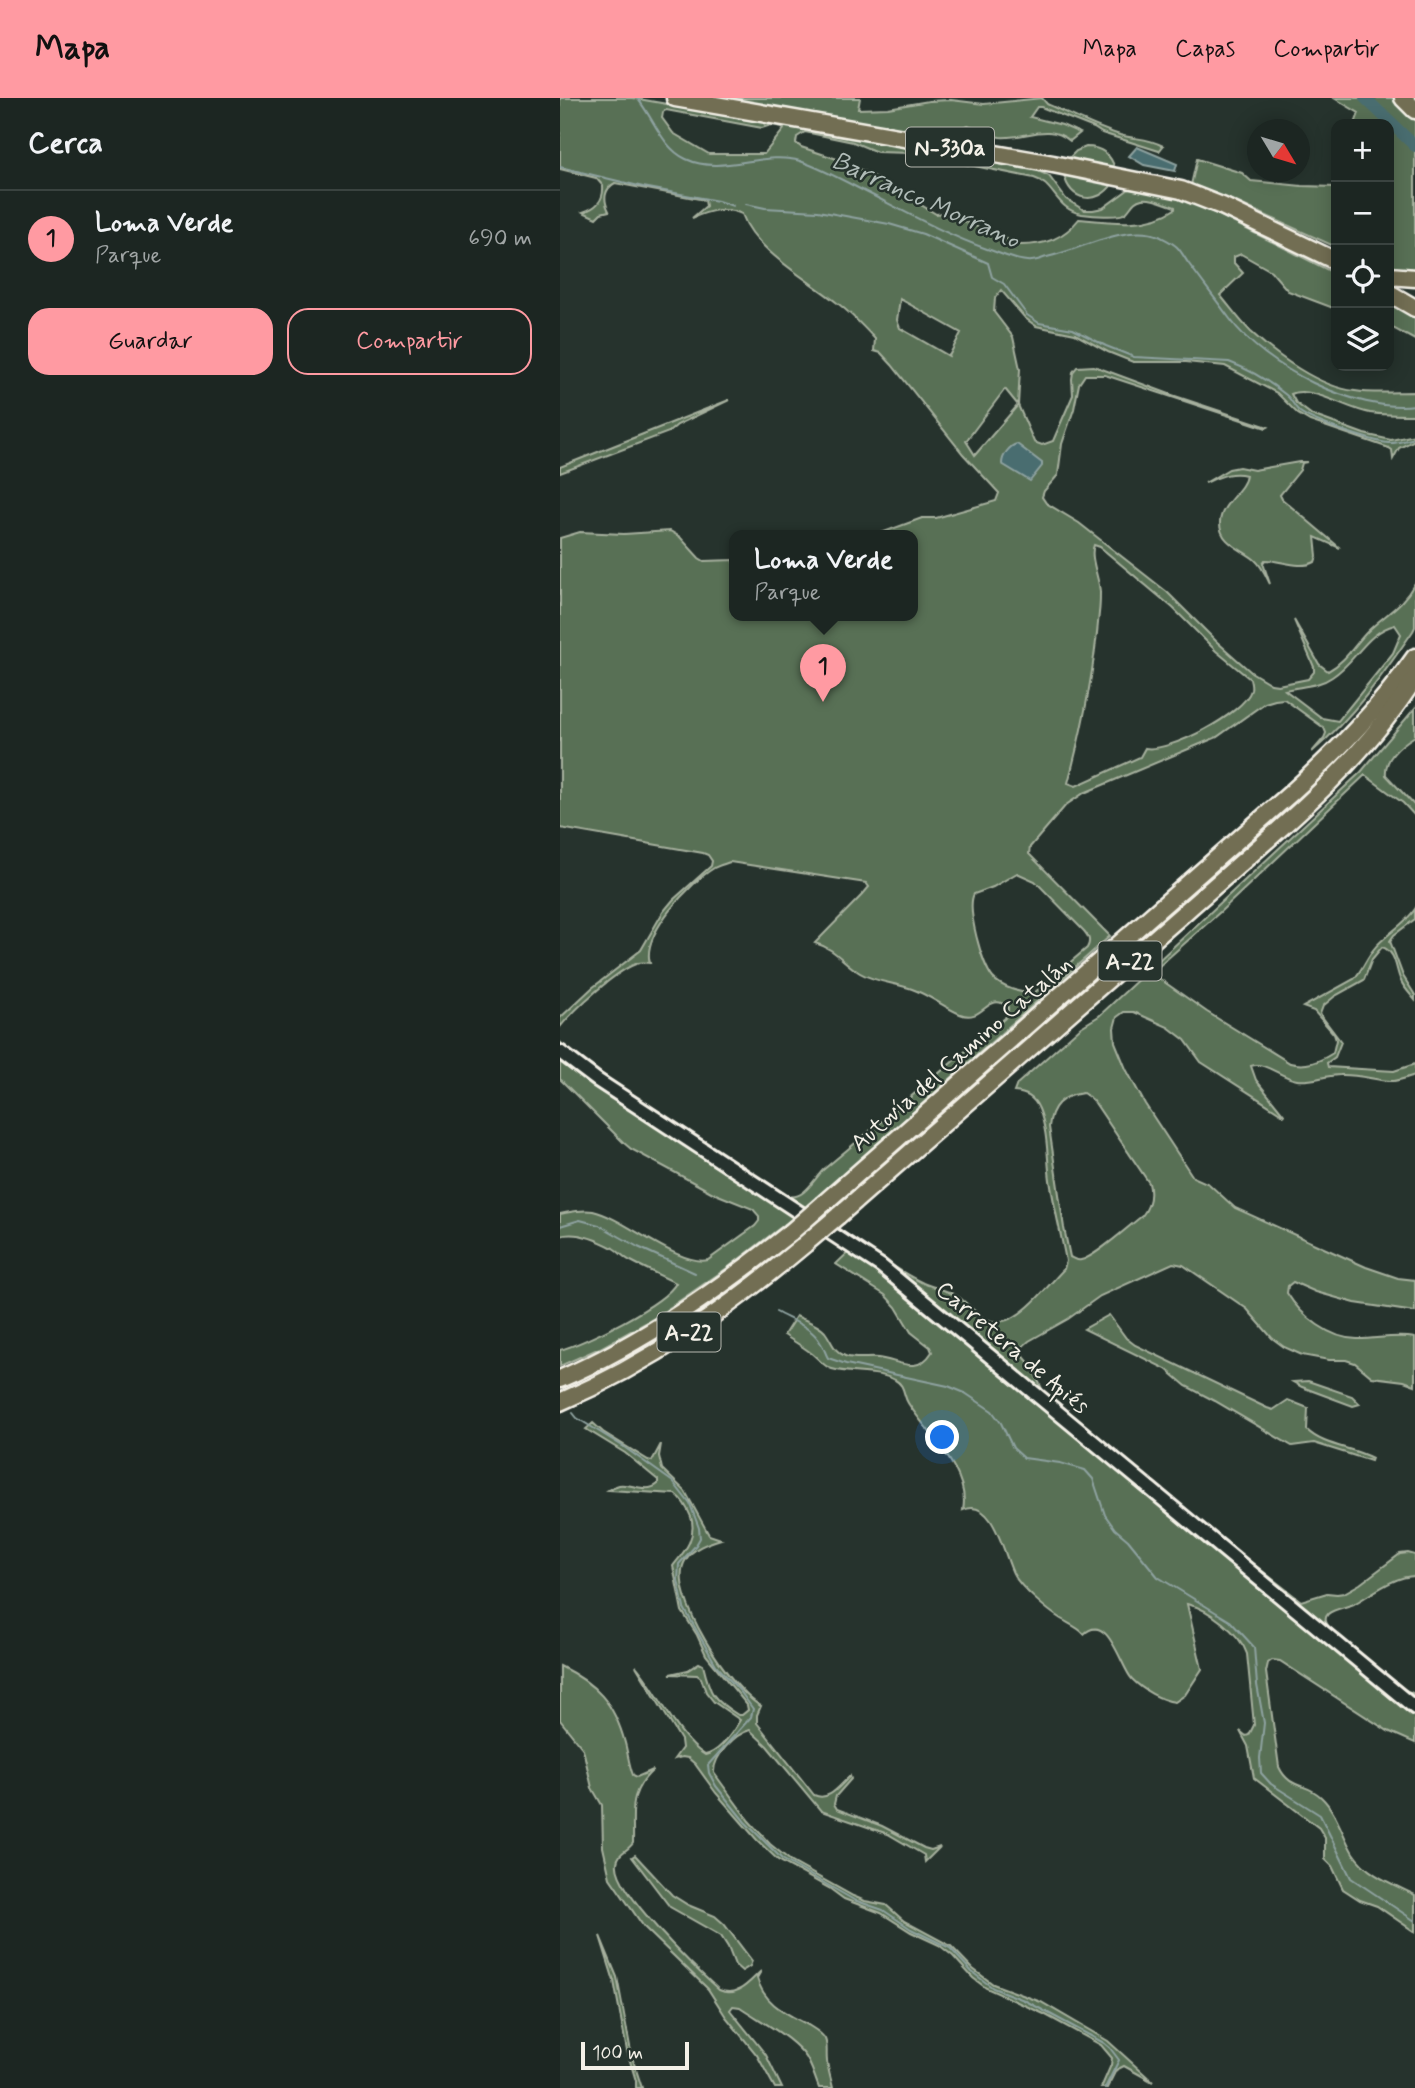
<!DOCTYPE html>
<html lang="es">
<head>
<meta charset="utf-8">
<style>
	body { margin:0; font-family:Mynerve,sans-serif; background:#29322f; color:#f1f3f6 }
	.controls { position:absolute; right:21px; top:21px; display:grid; overflow:hidden; border-radius:14px; box-shadow:0 4px 18px #0003 }
	.controls button { width:63px; height:63px; display:grid; place-items:center; padding:0; border:0; border-bottom:2px solid #3a4340; background:#1c2622; color:#f1f3f6; font:35px sans-serif }
	.compass { position:absolute; left:687px; top:21px; width:63px; height:63px; border-radius:50%; background:#1c2622; box-shadow:0 4px 18px #0003; rotate:128deg }
	.scale { position:absolute; left:21px; bottom:18px; width:108px; box-sizing:border-box; padding-left:7px; border:4px solid #f4f1e8; border-top:0; font-size:19px; line-height:24px; white-space:nowrap; color:#f4f1e8; -webkit-text-stroke:5px #26332d; paint-order:stroke }
	.you { position:absolute; left:383px; top:1340px; width:24px; height:24px; margin:-18px; border:5px solid #fff; border-radius:50%; background:#1a73e8; box-shadow:0 0 0 10px #1a73e833 }
	.badge { display:grid; place-items:center; width:46px; height:46px; border-radius:50%; background:#ff9aa2; color:#111; font-size:23px; font-weight:700 }
	.pin { position:absolute; translate:-50% -58px; filter:drop-shadow(0 2px 4px #0008) }
	.pin::after { content:''; position:absolute; top:37px; width:24px; height:21px; background:inherit; clip-path:polygon(0 0,100% 0,50% 100%) }
	.popup { position:absolute; left:169px; top:432px; width:189px; height:91px; box-sizing:border-box; display:grid; place-content:center; border-radius:14px; background:#1c2622; filter:drop-shadow(0 2px 5px #0005); font-size:23px; white-space:nowrap; color:#a0a5a5 }
	.popup b { font-size:26px; color:#f1f3f6 }
	.popup::after { content:''; position:absolute; left:50%; top:100%; margin-left:-14px; border:14px solid transparent; border-top-color:#1c2622 }
	.list { margin:0; padding:0; list-style:none }
	h2 { display:flex; justify-content:space-between; align-items:center; height:91px; margin:0; padding:0 28px; font-size:30px }
	h2 small { font-size:23px; font-weight:400; color:#a0a5a5 }
	.list li { display:grid; grid-template-columns:46px 1fr auto; gap:21px; align-items:center; box-sizing:border-box; height:98px; padding:0 28px; border-top:2px solid #3a4340 }
	.list b { display:block; font-size:26px; white-space:nowrap }
	.list p { margin:0; font-size:23px; white-space:nowrap; color:#a0a5a5 }
	.list em { font-size:23px; font-style:normal; color:#a0a5a5 }
	.actions { display:flex; gap:14px; padding:21px 28px }
	.actions a { flex:1; padding:16px 0; border:2px solid #ff9aa2; border-radius:21px; text-align:center; font-size:24px; color:#ff9aa2 }
	.actions .main { background:#ff9aa2; color:#111 }
	.icon { flex:none; width:38px; height:38px; fill:none; stroke:currentColor; stroke-width:2; stroke-linecap:round; stroke-linejoin:round }
	.map { position:relative; flex:none; width:855px; height:1990px; overflow:hidden }
	header { display:flex; align-items:center; gap:42px; box-sizing:border-box; height:98px; padding:0 35px; background:#ff9aa2; color:#111 }
	header strong { font-size:33px }
	nav { display:flex; gap:38px; margin-inline-start:auto; font-size:24px }
	main { display:flex }
	aside { flex:1; background:#1c2622 }
	.map>svg:first-child { display:block }
</style>
</head>
<body>
<header>
<strong>Mapa</strong>
<nav><a>Mapa</a><a>Capas</a><a>Compartir</a></nav>
</header>
<main>
<aside>
<h2>Cerca<small></small></h2>
<ul class="list">
<li><span class="badge">1</span><div><b>Loma Verde</b><p>Parque</p></div><em>690 m</em></li>
</ul>
<div class="actions"><a class="main">Guardar</a><a>Compartir</a></div>
</aside>
<div class="map">
<svg width="855" height="1990" viewBox="0 0 855 1990">
	<rect width="100%" height="100%" fill="#26332d"/>
	<filter id="ink" filterUnits="userSpaceOnUse"><feTurbulence type="fractalNoise" baseFrequency=".0143" numOctaves="2"/><feDisplacementMap in="SourceGraphic" scale="14" xChannelSelector="R" yChannelSelector="G"/><feConvolveMatrix kernelMatrix="1 2 1 2 8 2 1 2 1" color-interpolation-filters="sRGB"/></filter>
	<g filter="url(#ink)">
		<g fill="#587055" stroke="#a6b09e" stroke-width="2" fill-rule="evenodd">
			<path d="M 0,0 L 73,0 L 474,71 L 489,78 L 506,101 L 524,112 L 533,112 L 543,110 L 569,91 L 593,94 L 629,102 L 776,176 L 776,211 L 728,193 L 711,173 L 681,156 L 674,159 L 674,165 L 683,175 L 660,197 C 670,209 680,223 691,234 C 717,258 759,289 795,293 C 814,296 835,294 855,294 L 855,317 C 840,317 825,317 810,315 C 786,311 751,287 731,296 L 736,305 L 752,317 L 804,336 L 831,342 L 855,337 L 855,342 L 839,350 L 833,361 L 832,352 L 829,350 L 750,323 L 738,316 L 717,295 L 665,268 L 626,264 L 573,264 L 548,254 L 515,236 L 476,228 L 465,220 L 441,192 L 435,200 L 434,214 L 453,239 L 460,271 L 458,307 L 474,344 L 482,347 L 493,343 L 513,297 L 512,281 L 513,274 L 517,269 L 534,268 L 612,297 L 708,329 L 706,330 L 545,277 L 525,277 L 519,286 L 514,311 L 502,346 L 498,377 L 484,393 L 482,399 L 486,405 L 519,425 L 607,494 L 656,543 L 691,574 L 711,586 L 718,587 L 748,581 L 754,574 L 754,569 L 734,522 L 759,566 L 768,573 C 785,564 795,546 808,533 C 826,515 841,510 855,485 L 855,529 L 853,533 C 823,577 793,619 752,654 L 764,640 L 766,635 L 764,630 L 724,601 L 715,602 L 705,605 L 657,639 L 524,695 L 506,707 L 470,749 L 469,756 L 550,838 L 246,1110 L 170,1168 L 96,1219 L 40,1250 L 0,1268 L 0,1252 C 24,1246 105,1206 116,1185 C 101,1178 86,1171 71,1163 C 64,1160 60,1154 53,1150 C 38,1142 16,1133 0,1138 L 0,1116 C 11,1114 21,1111 33,1113 C 63,1119 119,1169 148,1162 L 195,1128 L 199,1123 L 199,1118 L 193,1111 L 153,1095 L 71,1051 L 64,1045 L 0,981 L 0,944 L 17,959 L 71,996 L 228,1098 C 243,1102 253,1083 263,1072 L 445,920 L 448,914 L 448,909 C 428,892 423,926 400,916 C 384,909 369,897 352,891 C 335,885 315,884 300,875 C 282,864 276,851 255,845 L 303,796 L 309,789 L 306,785 L 170,764 C 165,766 159,767 154,770 C 131,784 81,836 90,865 C 88,865 81,864 79,865 C 58,870 14,912 0,929 L 0,920 L 32,890 L 81,852 L 103,814 L 113,802 L 151,768 L 152,763 L 148,757 L 143,755 L 0,730 L 0,440 L 20,434 L 64,436 L 110,433 L 120,439 L 139,460 L 144,463 L 174,462 L 174,518 L 352,518 L 352,438 L 313,438 L 362,420 L 376,420 L 436,403 L 439,395 L 403,356 L 332,267 L 321,255 L 314,253 L 315,241 C 303,228 291,215 276,204 C 246,180 195,153 182,116 C 164,108 149,113 132,120 L 146,108 L 145,102 L 55,85 C 44,91 43,102 49,113 L 41,115 L 36,120 L 23,114 C 36,110 44,103 43,88 L 36,80 L 0,71 ZM 106,12 L 202,30 L 211,27 L 223,29 L 224,31 L 204,56 L 149,56 L 113,35 L 102,20 L 103,14 ZM 245,34 L 293,44 L 317,54 L 350,55 L 474,80 C 495,86 495,111 522,116 C 530,117 559,120 566,115 C 572,109 573,103 582,101 C 592,99 605,106 615,109 L 615,111 C 588,130 550,124 519,121 C 504,140 486,147 461,147 L 384,115 L 376,116 L 313,78 L 280,62 L 241,49 L 236,45 L 237,39 ZM 340,201 L 401,235 L 389,258 L 340,230 L 337,222 ZM 445,291 L 458,307 L 415,357 L 406,343 ZM 534,447 L 540,449 L 613,510 L 656,553 L 690,581 C 691,586 692,588 691,592 C 684,616 608,655 585,650 L 580,659 L 516,688 L 508,685 C 523,629 534,573 539,515 C 540,508 540,501 540,494 C 539,479 529,459 534,447 ZM 835,527 L 841,536 L 833,555 L 778,623 L 762,620 L 725,592 C 741,588 758,589 772,579 C 796,564 806,534 835,527 ZM 457,775 L 475,783 L 524,833 C 529,839 531,843 527,850 L 474,895 C 462,896 441,889 433,880 C 422,867 406,810 414,796 L 433,789 Z"/>
			<path d="M 153,0 L 300,0 L 298,11 L 328,10 L 369,3 L 391,2 L 424,6 L 482,0 L 487,6 C 511,17 535,29 560,37 C 577,42 586,39 603,48 L 599,53 L 542,35 L 534,30 L 481,9 L 477,9 L 470,19 L 502,27 L 520,35 L 510,43 C 488,24 466,41 440,39 C 430,38 418,31 408,27 L 395,33 L 343,33 L 219,9 L 210,11 Z"/>
			<path d="M 774,0 L 836,0 L 855,21 L 855,171 L 846,173 L 829,170 L 829,26 L 795,26 L 799,15 Z"/>
			<path d="M 526,49 C 541,49 551,56 555,71 L 507,62 L 516,53 Z"/>
			<path d="M 637,61 L 682,75 L 691,83 L 742,88 L 776,89 L 776,149 L 676,104 L 631,87 Z"/>
			<path d="M 504,76 L 553,85 C 538,108 509,104 504,76 Z"/>
			<path d="M 829,203 L 855,219 L 855,242 L 829,228 Z"/>
			<path d="M 169,302 L 117,327 L 109,334 L 0,375 L 0,369 Z"/>
			<path d="M 739,364 L 747,364 L 742,365 L 740,372 L 720,397 L 722,401 L 780,450 L 755,439 L 757,458 L 755,464 C 739,472 721,462 705,462 L 703,465 L 710,486 C 706,478 702,468 695,462 C 682,451 659,445 660,424 C 661,405 685,392 686,377 C 671,373 659,379 645,385 L 669,371 L 679,369 L 694,372 Z"/>
			<path d="M 855,610 L 855,638 C 842,646 824,660 826,677 L 855,708 L 855,718 L 843,705 L 805,677 L 660,814 L 598,869 L 595,876 L 600,881 L 647,914 L 730,965 C 746,969 759,964 773,955 L 776,942 L 774,936 L 754,913 L 743,909 L 794,881 C 802,872 806,861 813,852 C 825,836 844,828 855,811 L 855,821 L 834,837 L 830,843 L 843,878 L 855,897 L 855,902 C 850,896 844,890 841,883 C 835,871 837,854 822,849 L 812,861 L 804,882 L 775,898 L 763,908 L 760,916 L 781,944 L 775,959 L 767,965 L 768,969 L 834,973 L 855,966 L 855,977 C 848,979 841,982 834,983 C 818,983 799,976 780,977 C 766,977 751,984 737,982 C 721,980 706,963 691,968 L 696,982 L 725,1018 L 641,964 L 625,942 L 608,929 L 574,914 L 564,914 L 557,919 L 554,930 L 555,944 L 566,971 L 585,1006 L 633,1079 L 649,1086 L 675,1110 L 806,1169 L 838,1180 L 855,1182 L 855,1214 L 795,1205 L 756,1194 L 733,1184 L 728,1188 L 727,1195 C 741,1218 771,1242 799,1241 C 818,1241 837,1236 855,1240 L 855,1287 L 844,1283 L 812,1279 L 795,1265 L 786,1262 L 769,1262 L 742,1257 L 724,1249 L 712,1240 L 687,1211 L 623,1167 L 613,1165 L 540,1198 L 508,1221 L 469,1243 L 462,1249 L 460,1254 L 471,1267 L 483,1293 L 497,1306 L 665,1444 L 741,1503 L 767,1495 L 777,1496 L 784,1495 L 800,1486 L 840,1456 L 848,1455 L 855,1457 L 855,1478 C 834,1478 812,1496 794,1506 C 787,1509 773,1511 768,1516 C 763,1521 767,1527 771,1531 L 840,1590 L 855,1596 L 855,1645 L 828,1633 L 720,1563 L 712,1562 L 708,1565 L 706,1574 L 719,1669 C 730,1692 746,1684 761,1699 C 777,1714 782,1737 793,1755 C 807,1777 833,1786 855,1797 L 855,1834 L 817,1808 L 800,1802 L 783,1791 L 772,1768 L 765,1761 L 765,1740 L 759,1730 L 694,1680 L 688,1648 L 680,1633 L 686,1638 L 689,1637 L 694,1627 L 687,1556 C 680,1535 649,1511 627,1506 L 642,1571 L 625,1597 L 615,1604 C 600,1602 583,1592 572,1581 C 561,1570 548,1513 524,1536 C 518,1529 509,1526 501,1521 C 488,1513 461,1490 454,1477 C 444,1459 434,1398 403,1412 C 411,1374 366,1334 348,1305 C 343,1297 345,1287 335,1282 C 319,1273 290,1276 272,1271 C 264,1269 258,1260 251,1255 C 242,1248 233,1243 224,1237 L 236,1218 C 245,1222 258,1226 265,1234 C 272,1243 273,1253 285,1258 C 295,1262 308,1259 318,1260 C 338,1262 357,1278 372,1254 L 370,1249 L 351,1234 L 336,1209 L 325,1197 L 276,1166 L 298,1145 C 319,1159 340,1174 363,1185 C 372,1189 383,1191 393,1196 C 411,1204 419,1227 443,1223 C 464,1220 489,1186 504,1171 L 506,1163 C 501,1136 494,1109 490,1082 C 487,1059 488,1033 479,1011 C 474,999 466,995 454,994 L 457,986 L 521,929 L 539,918 L 801,674 ZM 523,995 L 533,1002 L 589,1085 C 592,1097 590,1108 582,1118 C 570,1127 534,1160 521,1162 C 516,1163 514,1161 510,1159 L 504,1130 L 489,1029 C 491,1008 501,998 523,995 Z"/>
			<path d="M 549,1217 L 566,1240 L 575,1247 L 707,1310 L 713,1312 L 728,1302 L 748,1310 L 747,1332 C 763,1348 792,1349 812,1360 L 811,1363 L 754,1345 L 732,1348 L 655,1303 L 626,1288 L 606,1271 L 524,1231 Z"/>
			<path d="M 748,1283 L 792,1298 L 800,1306 L 793,1308 L 742,1289 L 733,1284 Z"/>
			<path d="M 33,1325 L 43,1334 L 88,1362 L 92,1363 L 101,1346 L 99,1358 L 102,1371 L 125,1393 L 149,1437 L 161,1441 C 148,1445 132,1450 125,1463 C 106,1495 172,1593 201,1608 L 197,1617 L 197,1625 L 254,1697 C 269,1704 279,1688 290,1678 L 291,1681 L 276,1698 L 274,1706 L 277,1711 L 322,1728 L 364,1750 L 371,1752 L 380,1749 L 365,1764 L 364,1757 L 328,1736 L 261,1713 L 207,1648 L 190,1632 C 175,1636 153,1658 154,1675 L 189,1723 L 210,1746 L 232,1764 L 293,1798 L 305,1803 L 326,1807 L 344,1823 L 391,1848 L 413,1871 L 433,1886 L 481,1904 L 548,1943 L 593,1984 L 564,1968 L 556,1972 L 547,1990 L 541,1990 L 551,1967 L 552,1960 L 541,1947 L 484,1916 L 426,1890 L 413,1880 L 393,1858 L 379,1847 L 351,1834 L 321,1815 L 284,1801 L 269,1790 L 218,1762 L 197,1742 L 156,1695 L 135,1666 L 128,1660 L 122,1659 L 114,1661 L 122,1650 L 121,1642 L 76,1568 C 98,1593 118,1641 145,1657 C 160,1654 173,1634 180,1622 L 154,1604 L 146,1594 L 141,1580 L 137,1577 L 110,1576 L 128,1572 L 139,1565 L 143,1567 C 150,1596 152,1601 178,1617 L 182,1617 L 188,1612 L 187,1607 L 146,1557 L 137,1537 L 122,1513 L 113,1468 C 125,1453 137,1439 131,1419 C 127,1409 123,1402 115,1396 L 48,1392 C 51,1390 55,1388 59,1387 C 72,1385 86,1396 98,1386 L 98,1382 L 65,1355 L 26,1331 Z"/>
			<path d="M 0,1568 C 36,1586 54,1604 65,1645 C 68,1656 69,1667 73,1677 L 77,1679 L 93,1672 C 67,1696 74,1713 73,1745 C 68,1753 58,1754 57,1765 C 53,1792 138,1873 159,1892 C 178,1900 189,1884 201,1873 L 197,1880 C 204,1906 226,1915 248,1927 C 254,1931 261,1934 265,1941 C 268,1948 266,1955 267,1963 C 268,1972 271,1981 273,1990 L 259,1990 C 254,1978 251,1964 243,1955 C 228,1937 199,1922 180,1909 L 173,1908 L 170,1912 L 206,1957 L 222,1990 L 215,1990 L 197,1957 L 166,1919 L 148,1891 L 84,1829 L 50,1780 L 43,1749 L 42,1707 L 32,1690 L 23,1651 L 0,1622 Z"/>
			<path d="M 75,1757 L 112,1797 L 128,1807 L 155,1818 L 164,1826 L 192,1863 L 190,1868 L 182,1873 L 175,1867 L 168,1849 L 161,1838 L 110,1809 L 72,1759 Z"/>
			<path d="M 40,1838 L 57,1879 L 72,1959 L 82,1990 L 76,1990 L 76,1983 L 67,1953 L 54,1883 Z"/>
		</g>
		<g fill="#4a6d70" stroke="#8ea2a0" stroke-width="2">
			<path d="M 577,49 L 617,66 L 615,73 L 584,67 L 569,58 Z"/>
			<path d="M 457,346 L 482,365 L 482,368 L 470,383 L 442,366 C 442,358 449,348 457,346 Z"/>
		</g>
		<g fill="none" stroke-linecap="round" stroke-linejoin="round">
			<g stroke="#8ea2a0" stroke-width="2">
				<path d="M 77,0 C 93,19 102,50 126,61 C 162,78 203,52 240,63 C 260,70 279,80 298,90 C 340,111 382,135 427,151 C 440,155 453,162 467,163 C 474,164 480,161 487,159 C 520,152 566,125 599,138 C 605,141 612,144 617,149 C 622,154 625,161 629,166 C 643,185 657,203 670,221 C 705,269 795,315 855,307"/>
				<path d="M 0,69 L 83,89 L 158,103 L 173,108"/>
				<path d="M 186,106 L 205,110 L 258,113 L 329,126 L 363,136 L 428,165 L 432,179 L 444,186 L 467,217 L 479,225 L 513,231 L 546,248 L 574,259 L 669,264 C 688,271 710,284 726,297 C 732,302 734,309 740,314 C 753,324 811,343 828,345 C 837,346 846,342 855,340"/>
				<path d="M 0,1128 L 20,1122 L 39,1127 L 78,1149 L 135,1175"/>
				<path d="M 216,1214 C 230,1222 252,1229 260,1244 C 264,1249 265,1255 268,1260 L 286,1266 L 388,1288 L 405,1295 L 432,1313 L 441,1325 L 453,1350 L 464,1360 L 500,1365 L 525,1372 L 533,1381 L 545,1417 L 555,1431 L 568,1442 L 598,1479 L 670,1523 L 694,1549 L 697,1587 L 704,1625 L 700,1660 L 701,1675 L 711,1686 L 760,1717 L 791,1780 L 855,1823"/>
				<path d="M 13,1315 L 17,1320 L 64,1349 L 113,1384 L 130,1406 L 139,1430 L 140,1440 L 136,1447 L 119,1466 L 118,1482 L 124,1510 L 156,1567 L 180,1593 L 193,1611 L 191,1619 L 148,1667 L 149,1675 L 156,1688 L 185,1724 L 222,1761 L 294,1802 L 323,1812 L 351,1831 L 390,1850 L 412,1874 L 433,1890 L 464,1902 L 544,1945 L 550,1950 L 559,1962 L 545,1990"/>
			</g>
			<path stroke="#4a6d70" stroke-width="12" d="M 805,0 L 855,48"/>
			<g stroke="#f4f1e8" stroke-width="18">
				<path id="secondary" d="M 0,954 L 37,982 L 321,1168 L 855,1610"/>
			</g>
			<g stroke="#f4f1e8" stroke-width="21">
				<g id="highway">
					<path d="M 115,0 L 493,66 L 621,92 L 662,108 L 776,163"/>
					<path d="M 843,0 L 855,12"/>
					<path d="M 829,178 L 855,180"/>
					<path d="M 829,195 L 855,210"/>
					<path d="M 263,1106 L 730,696 C 776,654 819,611 855,559"/>
					<path d="M 278,1118 C 394,1017 510,916 625,814 C 707,741 796,673 855,580"/>
					<path d="M 0,1281 C 85,1244 159,1191 231,1134"/>
					<path d="M 0,1304 C 91,1265 170,1209 245,1146"/>
				</g>
			</g>
			<use href="#secondary" stroke="#26332d" stroke-width="12"/>
			<use href="#highway" stroke="#726e52" stroke-width="16"/>
			<g stroke="#f4f1e8" stroke-width="21" stroke-linecap="butt">
				<g id="highway-bridge">
					<path d="M 231,1134 L 263,1106"/>
					<path d="M 245,1146 L 278,1118"/>
				</g>
			</g>
			<use href="#highway-bridge" stroke="#726e52" stroke-width="16"/>
		</g>
	</g>
	<g text-anchor="middle" stroke-width="5" stroke-linejoin="round" paint-order="stroke">
		<g fill="#26332d" stroke="#b6b8b0" stroke-width="2">
			<rect x="346" y="29.5" width="88" height="39" rx="5"/>
			<rect x="538.5" y="843.5" width="63" height="39" rx="5"/>
			<rect x="97.5" y="1214.5" width="63" height="39" rx="5"/>
		</g>
		<g font-size="23" font-weight="bold" fill="#f4f1e8">
			<text x="390" y="57">N-330a</text>
			<text x="570" y="871">A-22</text>
			<text x="129" y="1242">A-22</text>
		</g>
		<g font-size="24" fill="#f4f1e8" stroke="#26332d">
			<text transform="translate(401 955) rotate(-41)" y="8">Autovía del Camino Catalán</text>
			<text transform="translate(453 1249) rotate(40)" y="8">Carretera de Apiés</text>
		</g>
		<g font-size="26" font-style="italic" fill="#b0bcb8" stroke="#26332d">
			<text transform="translate(366 101) rotate(24)" y="9">Barranco Morrano</text>
		</g>
	</g>
</svg>
<div class="controls">
<button>+</button>
<button>−</button>
<button><svg class="icon" aria-label="locate" viewBox="0 0 24 24"><circle cx="12" cy="12" r="6"/><path d="M12 2v4M12 18v4M2 12h4M18 12h4"/></svg></button>
<button><svg class="icon" aria-label="layers" viewBox="0 0 24 24"><path d="M12 4l9 5-9 5-9-5zM3 14l9 5 9-5"/></svg></button>
</div>
<svg class="compass" viewBox="-18 -18 36 36"><path d="M0-13l5 13h-10z" fill="#e53935"/><path d="M0 13l5-13h-10z" fill="#a0a5a5"/></svg>
<div class="scale">100 m</div>
<div class="you"></div>
<div class="pin badge" style="left:263px;top:604px">1</div>
<div class="popup"><b>Loma Verde</b>Parque</div>
</div>
</main>
</body>
</html>
